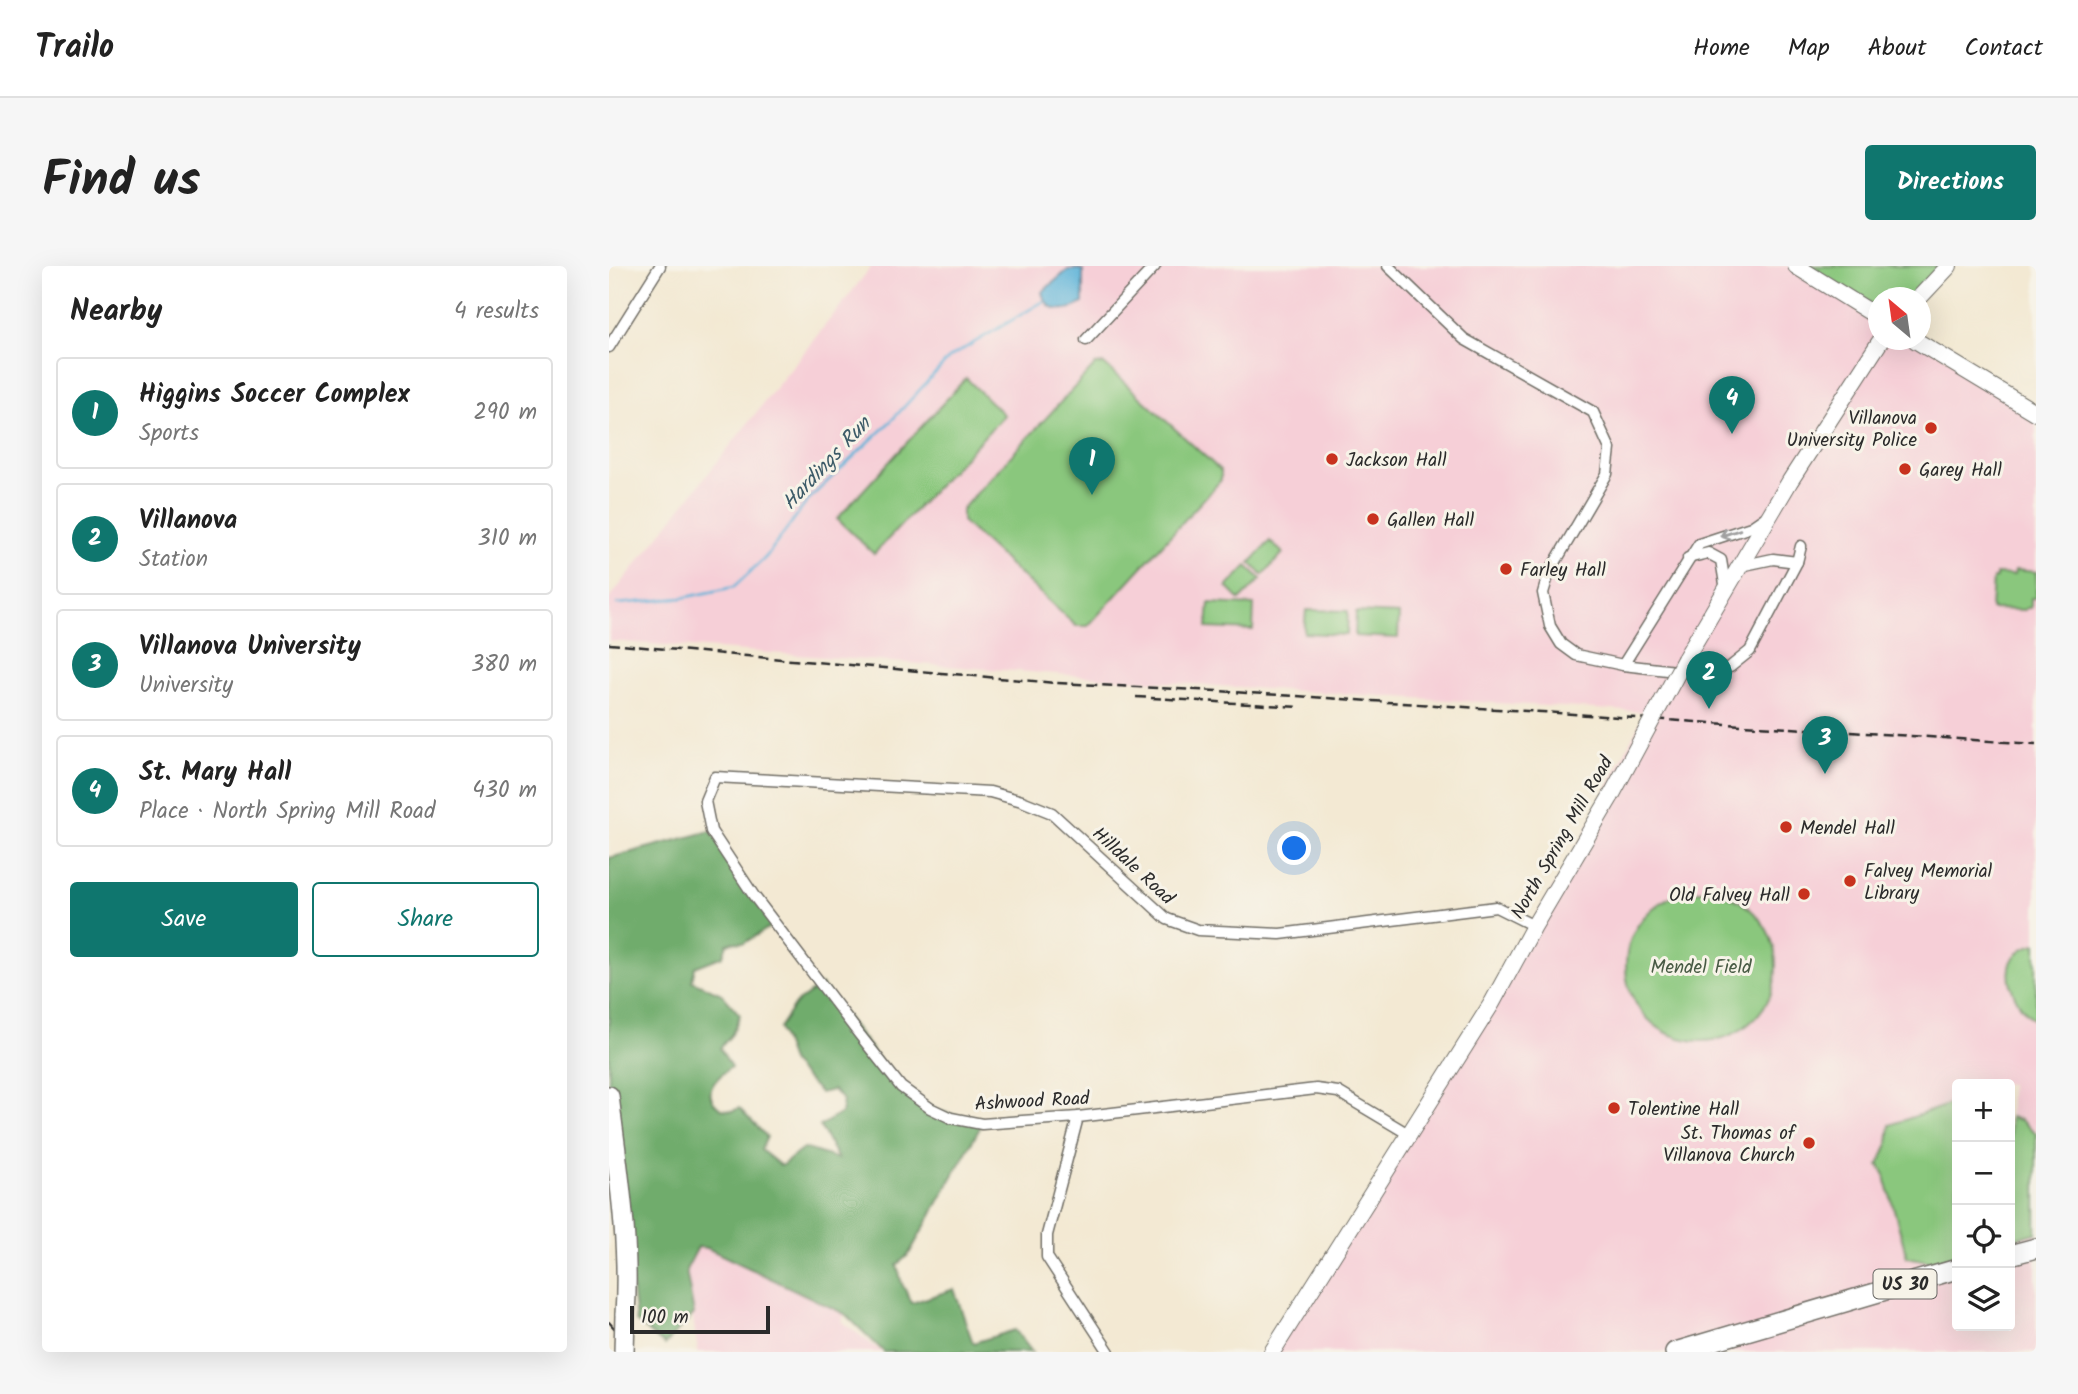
<!DOCTYPE html>
<html lang="en">
<head>
<meta charset="utf-8">
<style>
	body { margin:0; font-family:Kalam,sans-serif; background:#f6f6f6; color:#222 }
	.controls { position:absolute; right:21px; bottom:21px; display:grid; overflow:hidden; border-radius:7px; box-shadow:0 7px 28px #0002 }
	.controls button { width:63px; height:63px; display:grid; place-items:center; padding:0; border:0; border-bottom:2px solid #e0e0e0; background:#fff; color:#222; font:35px sans-serif }
	.compass { position:absolute; left:1259px; top:21px; width:63px; height:63px; border-radius:50%; background:#fff; box-shadow:0 7px 28px #0002; rotate:331deg }
	.scale { position:absolute; left:21px; bottom:18px; width:140px; box-sizing:border-box; padding-left:7px; border:4px solid #2b2b2b; border-top:0; font-size:19px; line-height:24px; white-space:nowrap; color:#2b2b2b; -webkit-text-stroke:5px #f7f3e8; paint-order:stroke }
	.you { position:absolute; left:686px; top:583px; width:24px; height:24px; margin:-18px; border:5px solid #fff; border-radius:50%; background:#1a73e8; box-shadow:0 0 0 10px #1a73e833 }
	.badge { display:grid; place-items:center; width:46px; height:46px; border-radius:50%; background:#0f766e; color:#fff; font-size:23px; font-weight:700 }
	.pin { position:absolute; translate:-50% -58px; filter:drop-shadow(0 2px 4px #0008) }
	.pin::after { content:''; position:absolute; top:37px; width:24px; height:21px; background:inherit; clip-path:polygon(0 0,100% 0,50% 100%) }
	.list { margin:0; padding:0; list-style:none }
	h2 { display:flex; justify-content:space-between; align-items:center; height:91px; margin:0; padding:0 28px; font-size:30px }
	h2 small { font-size:23px; font-weight:400; color:#767676 }
	.list li { display:grid; grid-template-columns:46px 1fr auto; gap:21px; align-items:center; box-sizing:border-box; height:112px; margin:0 14px 14px; padding:0 14px; border:2px solid #e0e0e0; border-radius:7px }
	.list b { display:block; font-size:26px; white-space:nowrap }
	.list p { margin:0; font-size:23px; white-space:nowrap; color:#767676 }
	.list em { font-size:23px; font-style:normal; color:#767676 }
	.actions { display:flex; gap:14px; padding:21px 28px }
	.actions a { flex:1; padding:16px 0; border:2px solid #0f766e; border-radius:7px; text-align:center; font-size:24px; color:#0f766e }
	.actions .main { background:#0f766e; color:#fff }
	.icon { flex:none; width:38px; height:38px; fill:none; stroke:currentColor; stroke-width:2; stroke-linecap:round; stroke-linejoin:round }
	.map { position:relative; flex:none; width:1427px; height:1086px; overflow:hidden; border-radius:7px }
	header { display:flex; align-items:center; gap:42px; box-sizing:border-box; height:98px; padding:0 35px; background:#fff; border-bottom:2px solid #e0e0e0 }
	header strong { font-size:33px }
	nav { display:flex; gap:38px; margin-inline-start:auto; font-size:24px }
	.intro { display:flex; align-items:center; justify-content:space-between; box-sizing:border-box; height:168px; padding:0 42px }
	h1 { margin:0; font-size:49px }
	.button { padding:18px 32px; border-radius:7px; background:#0f766e; color:#fff; font-size:24px; font-weight:700 }
	main { display:flex; gap:42px; padding:0 42px }
	aside { flex:1; background:#fff; border-radius:7px; box-shadow:0 7px 28px #0002 }
	.map>svg:first-child { display:block }
</style>
</head>
<body>
<header>
<strong>Trailo</strong>
<nav><a>Home</a><a>Map</a><a>About</a><a>Contact</a></nav>
</header>
<div class="intro"><h1>Find us</h1><a class="button">Directions</a></div>
<main>
<aside>
<h2>Nearby<small>4 results</small></h2>
<ul class="list">
<li><span class="badge">1</span><div><b>Higgins Soccer Complex</b><p>Sports</p></div><em>290 m</em></li>
<li><span class="badge">2</span><div><b>Villanova</b><p>Station</p></div><em>310 m</em></li>
<li><span class="badge">3</span><div><b>Villanova University</b><p>University</p></div><em>380 m</em></li>
<li><span class="badge">4</span><div><b>St. Mary Hall</b><p>Place · North Spring Mill Road</p></div><em>430 m</em></li>
</ul>
<div class="actions"><a class="main">Save</a><a>Share</a></div>
</aside>
<div class="map">
<svg width="1427" height="1086" viewBox="0 0 1427 1086">
	<rect width="100%" height="100%" fill="#f7f3e8"/>
	<filter id="ink" filterUnits="userSpaceOnUse"><feTurbulence type="fractalNoise" baseFrequency=".0143" numOctaves="2"/><feDisplacementMap in="SourceGraphic" scale="14" xChannelSelector="R" yChannelSelector="G"/><feConvolveMatrix kernelMatrix="1 2 1 2 8 2 1 2 1" color-interpolation-filters="sRGB"/></filter>
	<filter id="wash" filterUnits="userSpaceOnUse"><feTurbulence type="fractalNoise" baseFrequency=".00686" numOctaves="4" result="noise"/><feDisplacementMap in="SourceGraphic" scale="28" xChannelSelector="R" yChannelSelector="G"/><feGaussianBlur stdDeviation="1.57" result="paint"/><feColorMatrix in="noise" values="0 0 0 0 0 0 0 0 0 0 0 0 0 0 0 0 0 1.4 0 .05"/><feComposite in="paint" operator="in"/></filter>
	<g filter="url(#wash)">
		<rect width="100%" height="100%" fill="#f3e9d3"/>
		<g fill="#f6cfd7" fill-rule="evenodd">
			<path d="M 263,0 L 1187,0 L 1269,51 L 1269,74 L 1307,74 L 1427,144 L 1427,1086 L 663,1086 L 767,920 L 974,571 L 1036,446 L 610,420 L 0,375 L 0,333 ZM 1348,818 L 1401,818 L 1401,1060 L 1348,1060 Z"/>
			<path d="M 88,981 L 98,982 L 236,1048 L 232,1055 L 273,1086 L 89,1086 L 77,1004 Z"/>
		</g>
		<g fill="#8ac77d" stroke="#5a7954" stroke-width="2">
			<path d="M 1194,0 L 1331,0 L 1301,31 L 1269,32 L 1269,42 Z"/>
			<path d="M 495,98 L 612,205 L 612,214 L 479,360 L 467,360 L 353,255 L 353,243 L 486,99 Z"/>
			<path d="M 357,112 L 395,149 L 265,288 L 228,253 Z"/>
			<path d="M 661,275 L 674,287 L 654,309 L 641,297 Z"/>
			<path d="M 638,300 L 652,313 L 631,334 L 618,321 Z"/>
			<path d="M 1406,304 L 1427,306 L 1427,332 L 1422,332 L 1422,342 L 1417,342 L 1416,344 L 1382,343 L 1384,312 L 1387,312 L 1387,308 L 1405,309 Z"/>
			<path d="M 600,337 L 645,339 L 644,364 L 598,362 Z"/>
			<path d="M 697,344 L 739,345 L 738,369 L 695,367 Z"/>
			<path d="M 747,346 L 790,348 L 789,372 L 746,370 Z"/>
			<circle cx="1092" cy="700" r="75"/>
			<path d="M 1427,678 L 1427,755 C 1400,737 1384,687 1427,678 Z"/>
			<path d="M 1344,837 L 1348,849 L 1348,989 L 1323,996 L 1298,991 L 1275,907 L 1270,899 L 1279,878 L 1281,859 Z"/>
			<path d="M 1401,851 L 1411,854 L 1427,867 L 1427,967 L 1401,974 Z"/>
		</g>
		<path fill="#6fac6c" stroke="#4d6c4c" stroke-width="2" d="M 102,565 L 166,658 L 135,677 L 124,676 L 118,678 L 114,690 L 86,701 L 83,715 L 113,728 L 131,749 L 123,768 L 111,782 L 122,801 C 107,812 90,828 112,843 L 124,845 L 130,842 L 158,871 L 152,884 L 172,900 L 195,882 L 229,893 L 211,860 L 232,847 L 234,834 L 224,824 L 211,827 L 183,798 L 170,762 L 186,738 L 212,719 L 292,821 L 321,842 L 373,858 L 300,988 L 288,999 L 293,1018 L 303,1037 L 345,1023 L 364,1077 L 406,1064 L 423,1086 L 275,1086 L 236,1048 L 98,982 L 89,981 L 77,1004 L 85,1048 L 56,1079 L 27,1056 L 0,819 L 0,592 Z"/>
		<path fill="#5db3d9" stroke="#446f82" stroke-width="2" d="M 470,3 L 474,5 L 474,37 C 458,46 438,48 433,26 L 459,4 Z"/>
		<g fill="none" stroke-linecap="round" stroke-linejoin="round">
			<path stroke="#5db3d9" stroke-width="2.5" d="M 8,338 L 73,332 L 125,321 L 157,291 L 200,233 L 282,155 L 341,91 L 435,35"/>
		</g>
	</g>
	<g filter="url(#ink)">
		<g fill="none" stroke-linecap="round" stroke-linejoin="round">
			<g stroke="#716e66" stroke-width="13">
				<g id="street">
					<path d="M 779,0 L 855,73 L 984,146 L 1001,183 L 998,208 L 940,307 L 934,327 L 941,360 L 952,378 L 967,389 L 1014,399 L 1093,408 L 1121,401 L 1141,385 L 1188,296 L 1192,280"/>
					<path d="M 477,74 L 546,0"/>
					<path d="M 0,81 L 51,0"/>
					<path d="M 1079,292 L 1099,287 L 1112,294 L 1117,324"/>
					<path d="M 1131,300 L 1164,293 L 1188,296"/>
					<path d="M 1014,399 L 1090,278 L 1142,261 L 1158,250"/>
					<path d="M 469,851 L 438,969 L 438,991 L 500,1086"/>
					<path d="M 801,869 L 729,826 L 707,823 L 469,851 L 373,858 L 342,852 L 321,842 L 292,821 L 250,768 L 145,630 L 102,565 L 96,535 L 106,511 L 381,526 L 413,535 L 443,547 L 558,653 L 589,664 L 671,668 L 887,641 L 925,660"/>
				</g>
			</g>
			<g stroke="#716e66" stroke-width="18">
				<g id="secondary">
					<path d="M 1187,0 L 1269,51"/>
					<path d="M 1310,32 L 1340,0"/>
					<path d="M 1306,74 L 1427,147"/>
					<path d="M 1076,393 L 1181,215 L 1272,74"/>
					<path d="M 663,1086 L 883,737 L 925,660 L 1002,530"/>
				</g>
			</g>
			<g stroke="#716e66" stroke-width="22">
				<g id="highway">
					<path d="M 0,830 C 9,904 21,975 16,1049"/>
					<path d="M 1401,989 L 1427,982"/>
					<path d="M 1066,1086 L 1348,1003"/>
				</g>
			</g>
			<use href="#street" stroke="#fff" stroke-width="10"/>
			<use href="#secondary" stroke="#fff" stroke-width="16"/>
			<use href="#highway" stroke="#fff" stroke-width="19"/>
			<path stroke="#2b2b2b" stroke-width="2" d="M 0,1056 L 25,1086"/>
			<g stroke="#2b2b2b" stroke-width="2.5" stroke-dasharray="10 5" stroke-linecap="butt">
				<path d="M 0,378 L 447,417 L 609,425 L 1427,478"/>
				<path d="M 527,431 L 691,441"/>
			</g>
			<g stroke="#716e66" stroke-width="18" stroke-linecap="butt">
				<path id="secondary-bridge" d="M 1002,530 L 1076,393"/>
			</g>
			<g stroke="#716e66" stroke-width="22" stroke-linecap="butt">
				<path id="highway-bridge" d="M 15,1086 L 16,1049"/>
			</g>
			<use href="#secondary-bridge" stroke="#fff" stroke-width="16"/>
			<use href="#highway-bridge" stroke="#fff" stroke-width="19"/>
		</g>
		<defs><path id="oneway-shaft" d="M-6 0H5M1.5-3L5.5 0L1.5 3" fill="none" stroke-width="1.6" stroke-linecap="round" stroke-linejoin="round" transform="scale(1.75)"/></defs>
		<use stroke="#a0a0a0" href="#oneway-shaft" transform="translate(1121 267) rotate(161)"/>
	</g>
	<g fill="#c8321e" stroke="#f7f3e8" stroke-width="2.5">
		<circle cx="1322" cy="162" r="7"/>
		<circle cx="723" cy="193" r="7"/>
		<circle cx="1296" cy="203" r="7"/>
		<circle cx="764" cy="253" r="7"/>
		<circle cx="897" cy="303" r="7"/>
		<circle cx="1177" cy="561" r="7"/>
		<circle cx="1241" cy="615" r="7"/>
		<circle cx="1195" cy="628" r="7"/>
		<circle cx="1005" cy="842" r="7"/>
		<circle cx="1200" cy="877" r="7"/>
	</g>
	<g text-anchor="middle" stroke-width="6" stroke-linejoin="round" paint-order="stroke">
		<rect fill="#f7f3e8" stroke="#686764" stroke-width="2" x="1264.5" y="1003.5" width="63" height="29" rx="5"/>
		<g font-size="18" font-weight="bold" fill="#2b2b2b">
			<text x="1296" y="1024">US 30</text>
		</g>
		<g font-size="19" fill="#2b2b2b" stroke="#f7f3e8" text-anchor="start">
			<text x="1308" y="158" text-anchor="end">Villanova<tspan x="1308" dy="22">University Police</tspan></text>
			<text x="737" y="200">Jackson Hall</text>
			<text x="1310" y="210">Garey Hall</text>
			<text x="778" y="260">Gallen Hall</text>
			<text x="911" y="310">Farley Hall</text>
			<text x="1191" y="568">Mendel Hall</text>
			<text x="1255" y="611">Falvey Memorial<tspan x="1255" dy="22">Library</tspan></text>
			<text x="1181" y="635" text-anchor="end">Old Falvey Hall</text>
			<text x="1019" y="849">Tolentine Hall</text>
			<text x="1186" y="873" text-anchor="end">St. Thomas of<tspan x="1186" dy="22">Villanova Church</tspan></text>
		</g>
		<g font-size="19" fill="#2b2b2b" stroke="#f7f3e8">
			<text transform="translate(952 571) rotate(-60)" y="7">North Spring Mill Road</text>
			<text transform="translate(525 599) rotate(43)" y="7">Hilldale Road</text>
			<text transform="translate(423 834) rotate(-3)" y="7">Ashwood Road</text>
		</g>
		<g font-size="19" fill="#485a44" stroke="#f7f3e8">
			<text x="1092" y="707">Mendel Field</text>
		</g>
		<g font-size="21" font-style="italic" fill="#3c5b68" stroke="#f7f3e8">
			<text transform="translate(217 197) rotate(-47)" y="7">Hardings Run</text>
		</g>
	</g>
</svg>
<div class="controls">
<button>+</button>
<button>−</button>
<button><svg class="icon" aria-label="locate" viewBox="0 0 24 24"><circle cx="12" cy="12" r="6"/><path d="M12 2v4M12 18v4M2 12h4M18 12h4"/></svg></button>
<button><svg class="icon" aria-label="layers" viewBox="0 0 24 24"><path d="M12 4l9 5-9 5-9-5zM3 14l9 5 9-5"/></svg></button>
</div>
<svg class="compass" viewBox="-18 -18 36 36"><path d="M0-13l5 13h-10z" fill="#e53935"/><path d="M0 13l5-13h-10z" fill="#767676"/></svg>
<div class="scale">100 m</div>
<div class="you"></div>
<div class="pin badge" style="left:483px;top:229px">1</div>
<div class="pin badge" style="left:1100px;top:443px">2</div>
<div class="pin badge" style="left:1216px;top:508px">3</div>
<div class="pin badge" style="left:1123px;top:168px">4</div>
</div>
</main>
</body>
</html>
